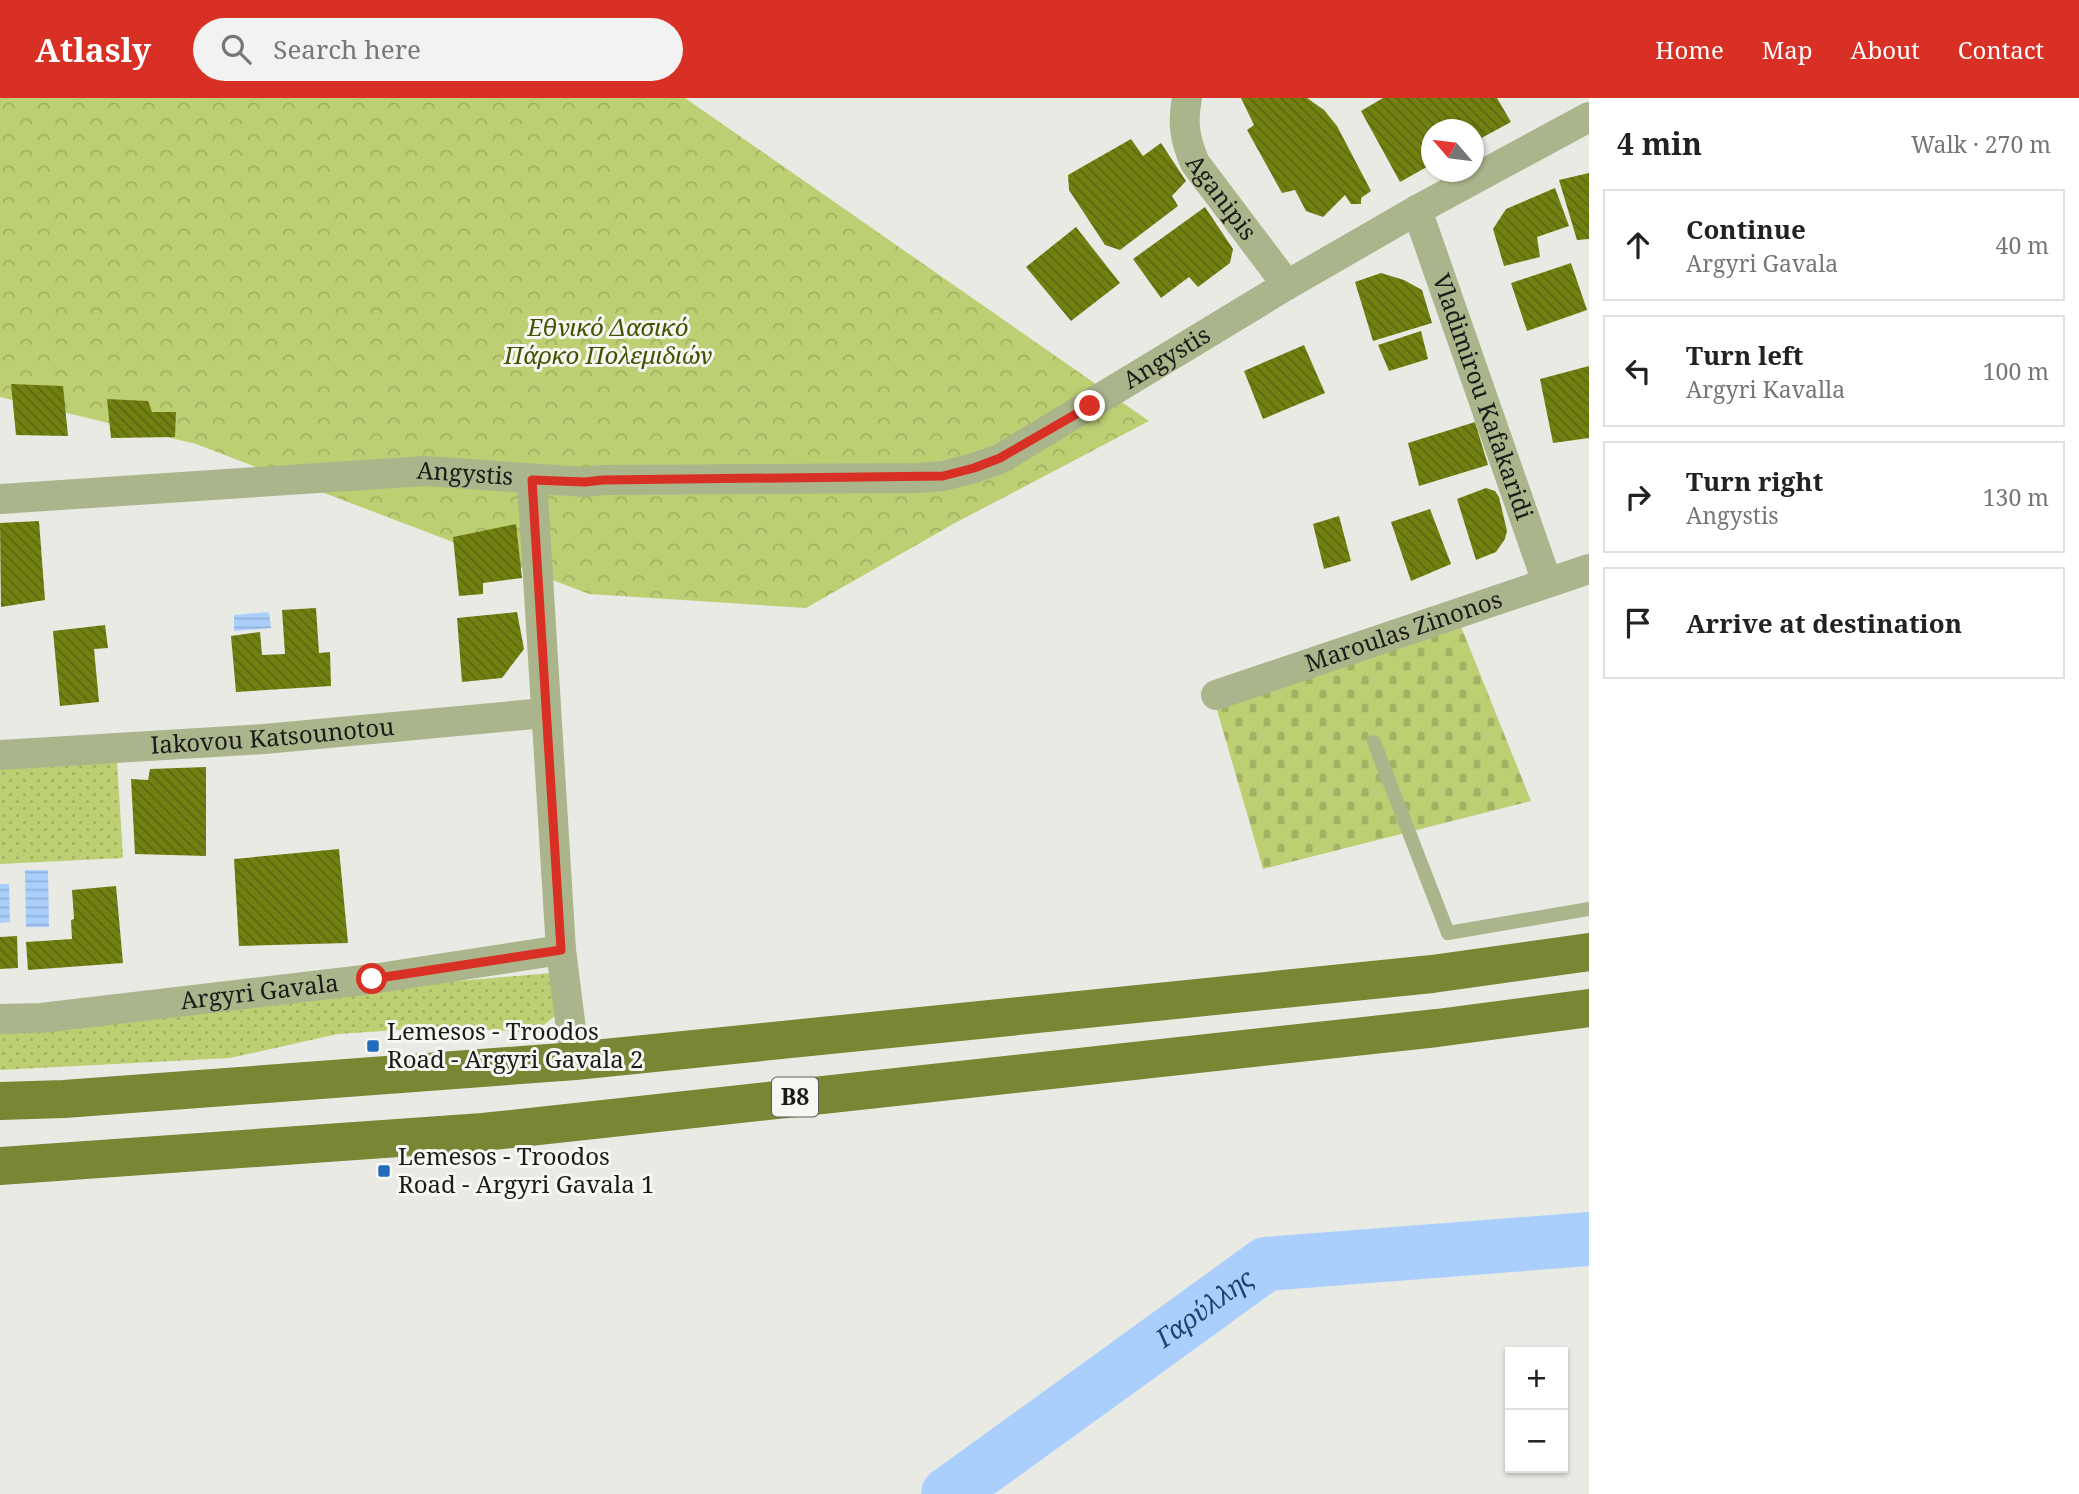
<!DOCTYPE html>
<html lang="en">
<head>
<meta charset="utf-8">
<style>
	body { margin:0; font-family:"Noto Serif",serif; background:#f2f2f2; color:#222 }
	.controls { position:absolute; right:21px; bottom:21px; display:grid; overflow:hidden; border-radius:0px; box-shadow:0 2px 5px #0004 }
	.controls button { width:63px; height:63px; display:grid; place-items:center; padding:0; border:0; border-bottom:2px solid #e0e0e0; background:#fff; color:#222; font:35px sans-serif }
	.compass { position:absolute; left:1421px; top:21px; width:63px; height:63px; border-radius:50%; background:#fff; box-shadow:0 2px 5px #0004; rotate:298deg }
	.stop { position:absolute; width:21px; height:21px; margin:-16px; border:5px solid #d93025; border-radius:50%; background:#fff }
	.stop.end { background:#d93025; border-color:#fff; box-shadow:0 2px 7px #0008 }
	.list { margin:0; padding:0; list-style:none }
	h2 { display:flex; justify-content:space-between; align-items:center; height:91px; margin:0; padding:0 28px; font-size:30px }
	h2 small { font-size:23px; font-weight:400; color:#767676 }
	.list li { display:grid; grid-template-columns:46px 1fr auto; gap:21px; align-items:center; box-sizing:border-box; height:112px; margin:0 14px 14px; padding:0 14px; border:2px solid #e0e0e0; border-radius:0px }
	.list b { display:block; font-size:26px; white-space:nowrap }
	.list p { margin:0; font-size:23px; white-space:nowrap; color:#767676 }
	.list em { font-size:23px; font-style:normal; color:#767676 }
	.icon { flex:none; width:38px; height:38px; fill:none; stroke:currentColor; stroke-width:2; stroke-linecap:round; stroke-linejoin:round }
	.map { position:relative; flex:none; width:1589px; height:1396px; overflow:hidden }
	header { display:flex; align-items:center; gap:42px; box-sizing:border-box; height:98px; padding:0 35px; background:#d93025; color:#fff }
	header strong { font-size:33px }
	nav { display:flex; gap:38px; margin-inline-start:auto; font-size:24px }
	.search { width:490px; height:63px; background:#f2f2f2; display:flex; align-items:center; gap:18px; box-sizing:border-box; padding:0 24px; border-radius:38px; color:#767676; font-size:26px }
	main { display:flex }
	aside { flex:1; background:#fff }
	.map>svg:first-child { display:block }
</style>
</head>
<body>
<header>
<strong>Atlasly</strong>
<div class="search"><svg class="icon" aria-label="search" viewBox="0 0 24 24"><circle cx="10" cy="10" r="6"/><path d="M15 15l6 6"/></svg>Search here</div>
<nav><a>Home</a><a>Map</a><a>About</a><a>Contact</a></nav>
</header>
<main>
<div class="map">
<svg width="1589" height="1396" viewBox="0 0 1589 1396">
	<defs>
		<pattern id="cemetery-stones" width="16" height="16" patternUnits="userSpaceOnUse" patternTransform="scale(1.75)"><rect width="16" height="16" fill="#bdcf73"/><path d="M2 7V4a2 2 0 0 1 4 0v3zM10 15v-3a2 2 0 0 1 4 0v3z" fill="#a2b163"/></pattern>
		<pattern id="park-crowns" width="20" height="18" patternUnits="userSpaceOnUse" patternTransform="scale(1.75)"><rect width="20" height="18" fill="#bdcf73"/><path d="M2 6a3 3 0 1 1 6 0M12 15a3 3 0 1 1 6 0" fill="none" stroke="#a2b163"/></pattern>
		<pattern id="garden-dots" width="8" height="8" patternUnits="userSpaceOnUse" patternTransform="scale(1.75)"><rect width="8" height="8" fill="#bdcf73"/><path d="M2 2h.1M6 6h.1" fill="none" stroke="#a2b163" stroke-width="1.8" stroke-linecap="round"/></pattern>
		<pattern id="water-rules" width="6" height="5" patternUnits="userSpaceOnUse" patternTransform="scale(1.75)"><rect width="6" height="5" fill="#aacffd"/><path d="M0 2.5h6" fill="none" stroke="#92b1d8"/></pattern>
		<pattern id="building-back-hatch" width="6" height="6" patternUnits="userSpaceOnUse" patternTransform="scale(1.75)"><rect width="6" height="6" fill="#718011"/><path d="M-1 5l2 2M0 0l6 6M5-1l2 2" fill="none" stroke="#5c680f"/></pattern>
	</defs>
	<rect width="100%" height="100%" fill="#e9eae4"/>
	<path fill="url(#cemetery-stones)" d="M 1460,526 L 1531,703 L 1263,771 L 1215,605 Z"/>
	<path fill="url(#park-crowns)" d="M 0,0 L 685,0 L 1149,323 L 955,425 L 806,510 L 589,496 L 196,346 L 0,299 Z"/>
	<g fill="url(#garden-dots)">
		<path d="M 117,662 L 123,760 L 0,766 L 0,668 Z"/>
		<path d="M 551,875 L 555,918 L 535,934 L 426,930 L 338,936 L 230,960 L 0,972 L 0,932 L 377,890 Z"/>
	</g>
	<g fill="url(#water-rules)">
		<path d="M 269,514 L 271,530 L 234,533 L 234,517 Z"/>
		<path d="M 25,772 L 48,772 L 49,829 L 26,829 Z"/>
		<path d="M 0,786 L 9,786 L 10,824 L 0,825 Z"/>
	</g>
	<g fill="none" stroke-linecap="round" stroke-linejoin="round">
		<path stroke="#aacffd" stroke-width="54" id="s1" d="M 948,1396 L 1266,1166 L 1589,1141"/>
	</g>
	<g fill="url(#building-back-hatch)">
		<path d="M 1241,0 L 1307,0 L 1324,12 L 1337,28 L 1371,93 L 1361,100 L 1361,106 L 1351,106 L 1345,97 L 1323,119 L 1306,113 L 1295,92 L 1282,95 L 1247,32 L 1254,27 Z"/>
		<path d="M 1383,0 L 1497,0 L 1511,24 L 1474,44 L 1474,32 L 1432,32 L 1432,66 L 1400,84 L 1361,13 Z"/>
		<path d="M 1131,41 L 1143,58 L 1161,45 L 1186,83 L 1172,98 L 1178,108 L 1120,152 L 1105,147 L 1069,92 L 1068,77 Z"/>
		<path d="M 1589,75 L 1589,141 L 1577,142 L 1559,82 Z"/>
		<path d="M 1555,90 L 1569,128 L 1537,139 L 1540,159 L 1504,168 L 1493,131 L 1506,111 Z"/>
		<path d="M 1205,109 L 1233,151 L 1230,165 L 1198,189 L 1189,179 L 1161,200 L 1133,161 Z"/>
		<path d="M 1076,129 L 1120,185 L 1071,223 L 1026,169 Z"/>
		<path d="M 1571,165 L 1587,212 L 1527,233 L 1511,185 Z"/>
		<path d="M 1381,175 L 1404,182 L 1422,192 L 1432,225 L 1373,243 L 1355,184 Z"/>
		<path d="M 1421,233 L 1428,261 L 1389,273 L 1378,247 Z"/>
		<path d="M 1304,247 L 1325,295 L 1263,321 L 1244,273 Z"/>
		<path d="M 1589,268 L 1589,340 L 1553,345 L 1540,281 Z"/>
		<path d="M 11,286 L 63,288 L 68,338 L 16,337 Z"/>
		<path d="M 107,301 L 148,303 L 152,314 L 176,314 L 175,339 L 111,340 Z"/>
		<path d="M 1475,324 L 1488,367 L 1419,388 L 1408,345 Z"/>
		<path d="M 1486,390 L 1495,393 L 1499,399 L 1507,433 L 1505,441 L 1496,454 L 1476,462 L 1457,401 Z"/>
		<path d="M 1430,411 L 1451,466 L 1411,483 L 1391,424 Z"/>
		<path d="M 1339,418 L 1351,463 L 1324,471 L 1313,426 Z"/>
		<path d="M 39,423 L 45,502 L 1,509 L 0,425 Z"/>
		<path d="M 516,426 L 522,480 L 483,485 L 483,496 L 459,498 L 453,439 Z"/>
		<path d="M 316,510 L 319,555 L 330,554 L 331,588 L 236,594 L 231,538 L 260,534 L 262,557 L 285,556 L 282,512 Z"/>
		<path d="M 517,514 L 524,551 L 502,580 L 462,584 L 457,520 Z"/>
		<path d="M 105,527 L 108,550 L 94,551 L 99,604 L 60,608 L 53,533 Z"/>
		<path d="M 206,669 L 206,758 L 135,756 L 131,681 L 148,682 L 150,671 Z"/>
		<path d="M 339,751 L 348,845 L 239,848 L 234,761 Z"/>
		<path d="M 116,788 L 123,865 L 28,872 L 26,844 L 72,841 L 71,822 L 74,821 L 72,792 Z"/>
		<path d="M 17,838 L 18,870 L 0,871 L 0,839 Z"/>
	</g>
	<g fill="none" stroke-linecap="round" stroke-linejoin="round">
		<path stroke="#abb58c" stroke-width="14" d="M 1374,644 L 1448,835 L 1589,811"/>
		<g stroke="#abb58c" stroke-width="30">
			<path id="s2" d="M 1187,0 C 1182,25 1185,42 1195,65 L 1287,187"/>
			<path id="s3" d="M 1417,112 L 1547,484"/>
			<path d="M 532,382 L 561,852 L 575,963"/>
			<path id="s4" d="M 0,401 L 425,373 L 585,384 L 603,382 L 918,380 L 943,378 L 974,370 L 1000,361 L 1287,187 L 1417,112 L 1589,19"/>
			<path id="s5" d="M 1216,597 L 1589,471"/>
			<path id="s6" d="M 0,657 L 264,641 L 545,615"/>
			<path id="s7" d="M 0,921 L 41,920 L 372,881 L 561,852"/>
		</g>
		<g stroke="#798735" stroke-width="38">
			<path d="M 0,1003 L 64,1001 L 575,963 L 1432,876 L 1589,854"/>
			<path d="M 0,1068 L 483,1034 L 1437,930 L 1589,910"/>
		</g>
	</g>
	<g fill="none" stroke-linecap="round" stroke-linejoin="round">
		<path stroke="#d93025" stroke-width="9" d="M 372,881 L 561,852 L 532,382 L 585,384 L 603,382 L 943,378 L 974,370 L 1000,360 L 1090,308"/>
	</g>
	<g fill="#226aba" stroke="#f6f7f2" stroke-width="2.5">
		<rect x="366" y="941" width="14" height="14" rx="3.5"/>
		<rect x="377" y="1066" width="14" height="14" rx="3.5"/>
	</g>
	<g text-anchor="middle" stroke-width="6" stroke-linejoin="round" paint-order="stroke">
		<rect fill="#f6f7f2" stroke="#5c5c59" stroke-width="2" x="772" y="979.5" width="46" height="39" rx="5"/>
		<g font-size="23" font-weight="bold" fill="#1a1a18">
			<text x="795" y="1007">B8</text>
		</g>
		<g font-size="24" fill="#1a1a18" stroke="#f6f7f2">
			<text dy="8" stroke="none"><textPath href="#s2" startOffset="110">Aganipis</textPath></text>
			<text dy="8" stroke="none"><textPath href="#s4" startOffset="1199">Angystis</textPath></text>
			<text dy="8" stroke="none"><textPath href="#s3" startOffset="198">Vladimirou Kafakaridi</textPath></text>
			<text dy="8" stroke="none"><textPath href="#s4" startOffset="466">Angystis</textPath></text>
			<text dy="8" stroke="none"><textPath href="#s5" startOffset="198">Maroulas Zinonos</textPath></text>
			<text dy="8" stroke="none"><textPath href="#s6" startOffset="273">Iakovou Katsounotou</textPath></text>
			<text dy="8" stroke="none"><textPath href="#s7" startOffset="261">Argyri Gavala</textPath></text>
		</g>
		<g font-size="24" font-style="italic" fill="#455001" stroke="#f6f7f2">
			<text x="608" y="238">Εθνικό Δασικό<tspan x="608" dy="28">Πάρκο Πολεμιδιών</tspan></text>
		</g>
		<g font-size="24" fill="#1a1a18" stroke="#f6f7f2" text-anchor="start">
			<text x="387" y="942">Lemesos - Troodos<tspan x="387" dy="28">Road - Argyri Gavala 2</tspan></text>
			<text x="398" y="1067">Lemesos - Troodos<tspan x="398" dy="28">Road - Argyri Gavala 1</tspan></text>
		</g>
		<g font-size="26" font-style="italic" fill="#1a4373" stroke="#f6f7f2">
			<text dy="9" stroke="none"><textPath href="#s1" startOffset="317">Γαρύλλης</textPath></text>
		</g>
	</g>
</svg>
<div class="controls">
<button>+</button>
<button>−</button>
</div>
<svg class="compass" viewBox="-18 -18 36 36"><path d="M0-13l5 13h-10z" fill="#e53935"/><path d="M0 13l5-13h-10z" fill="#767676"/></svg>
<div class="stop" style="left:372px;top:881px"></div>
<div class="stop end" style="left:1090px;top:308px"></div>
</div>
<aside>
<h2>4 min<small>Walk · 270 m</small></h2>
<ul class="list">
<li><svg class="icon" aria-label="ahead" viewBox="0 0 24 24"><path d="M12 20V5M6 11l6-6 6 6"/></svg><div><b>Continue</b><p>Argyri Gavala</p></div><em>40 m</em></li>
<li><svg class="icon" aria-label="left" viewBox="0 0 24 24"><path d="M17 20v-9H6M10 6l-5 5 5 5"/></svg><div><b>Turn left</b><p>Argyri Kavalla</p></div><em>100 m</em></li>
<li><svg class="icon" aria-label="right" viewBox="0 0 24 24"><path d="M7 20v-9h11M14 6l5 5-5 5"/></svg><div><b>Turn right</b><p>Angystis</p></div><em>130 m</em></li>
<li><svg class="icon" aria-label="arrive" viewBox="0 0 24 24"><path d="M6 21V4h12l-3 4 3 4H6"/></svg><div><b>Arrive at destination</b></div></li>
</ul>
</aside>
</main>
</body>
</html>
